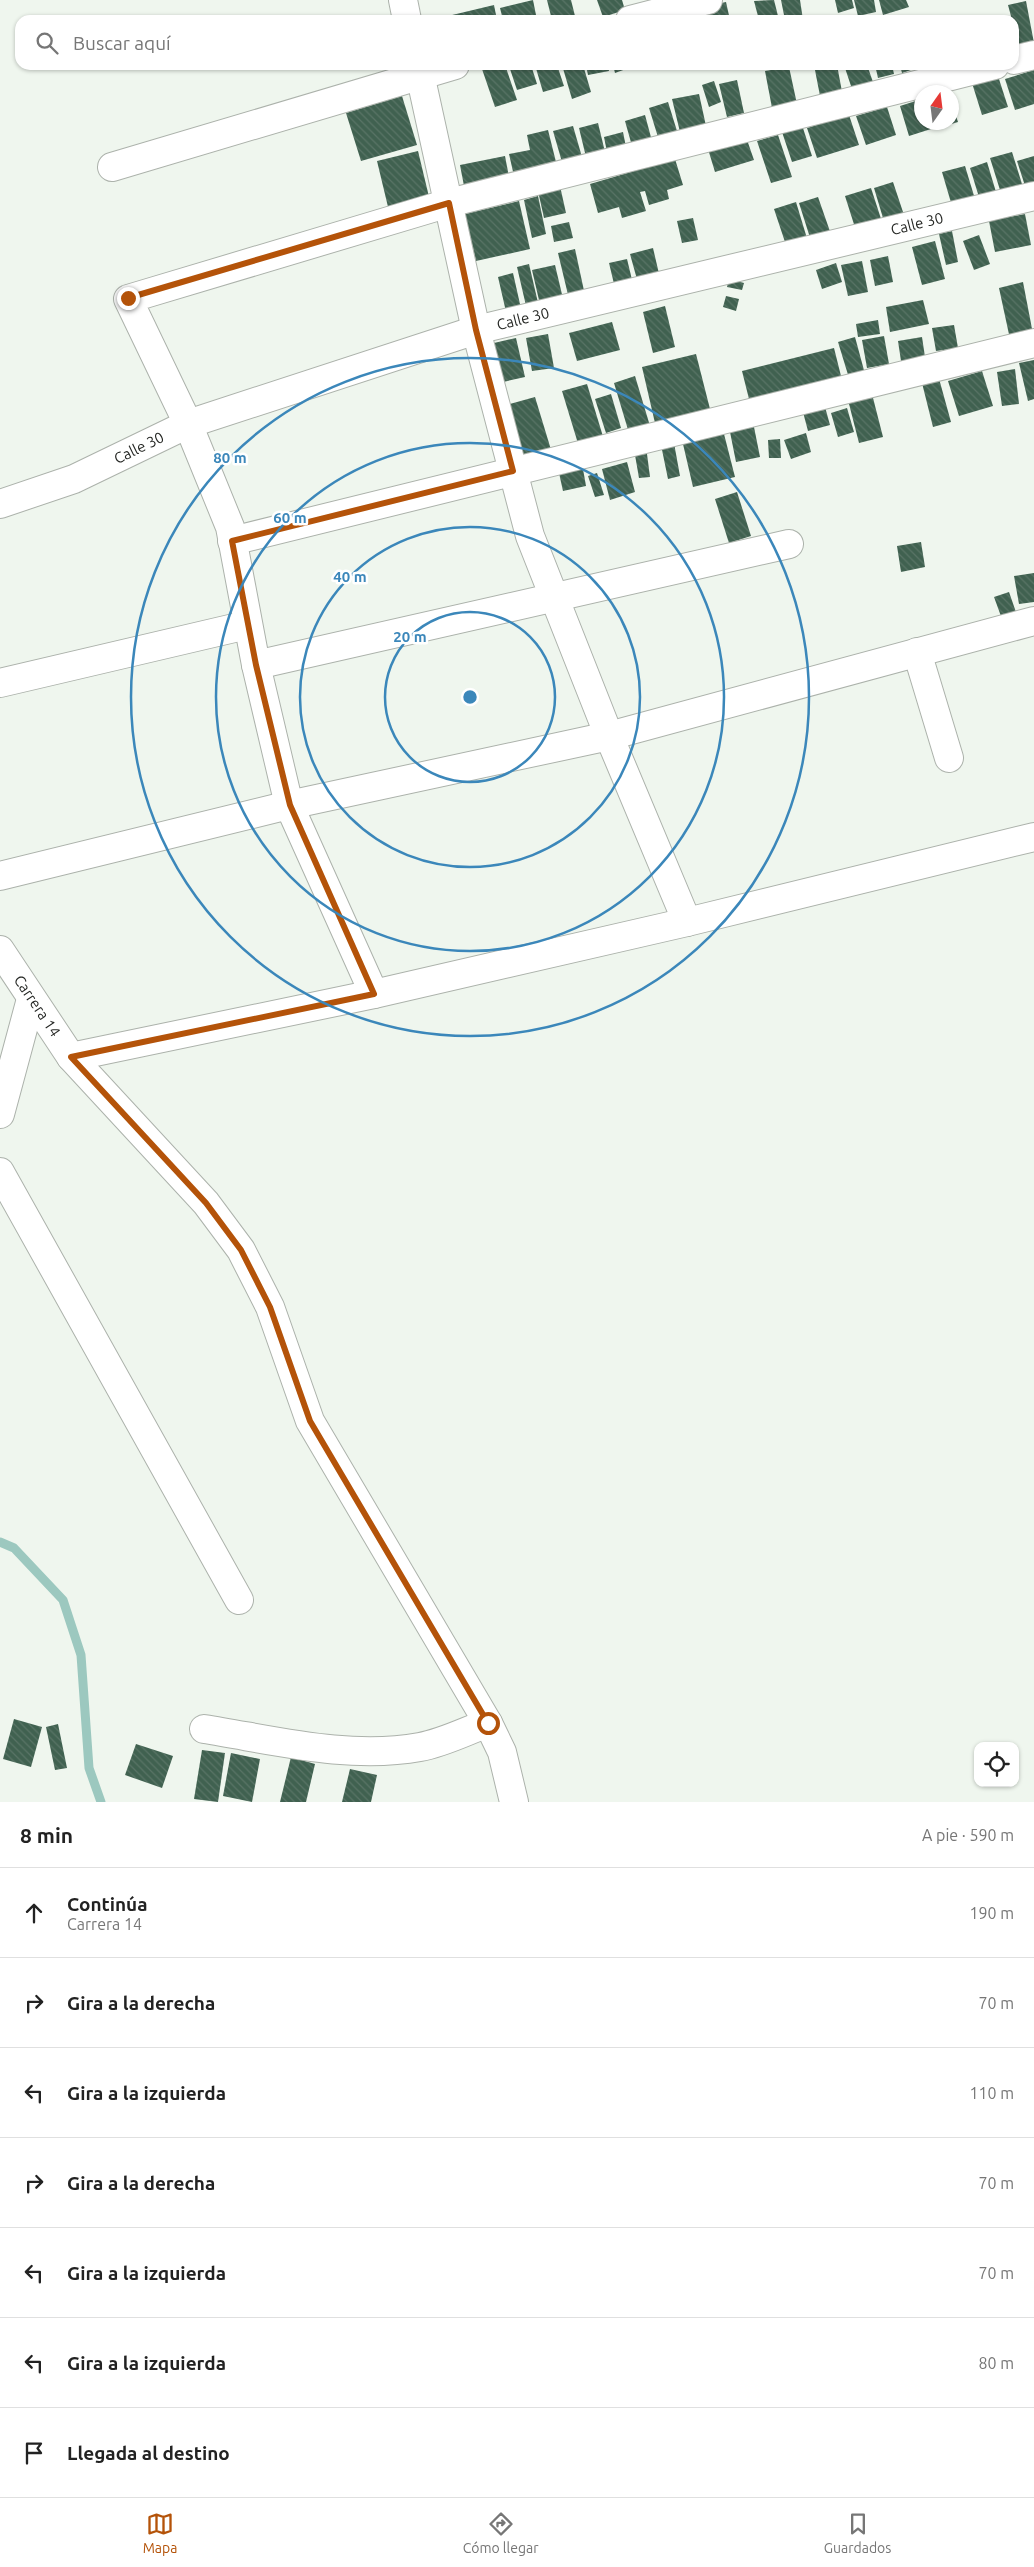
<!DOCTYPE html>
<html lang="es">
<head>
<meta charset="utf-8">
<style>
	body { margin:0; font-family:Ubuntu,sans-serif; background:#f6f6f6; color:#222 }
	.controls { position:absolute; right:15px; bottom:15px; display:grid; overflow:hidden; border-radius:10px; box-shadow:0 1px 4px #0004 }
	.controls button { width:45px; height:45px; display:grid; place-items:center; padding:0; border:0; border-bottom:1px solid #e0e0e0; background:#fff; color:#222; font:25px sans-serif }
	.compass { position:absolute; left:914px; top:85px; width:45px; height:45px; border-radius:50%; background:#fff; box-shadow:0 1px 4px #0004; rotate:14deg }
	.stop { position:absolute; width:15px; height:15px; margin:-11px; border:4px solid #b45309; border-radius:50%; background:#fff }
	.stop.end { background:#b45309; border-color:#fff; box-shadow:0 1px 5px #0008 }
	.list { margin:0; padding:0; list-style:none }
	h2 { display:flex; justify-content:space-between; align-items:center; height:65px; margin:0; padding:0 20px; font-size:21px }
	h2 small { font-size:16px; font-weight:400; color:#767676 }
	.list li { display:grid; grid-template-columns:32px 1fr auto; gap:15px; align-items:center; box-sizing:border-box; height:90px; padding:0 20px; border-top:1px solid #e0e0e0 }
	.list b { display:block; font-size:19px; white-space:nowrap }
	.list p { margin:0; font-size:16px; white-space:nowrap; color:#767676 }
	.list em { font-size:16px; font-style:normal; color:#767676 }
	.icon { flex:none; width:28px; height:28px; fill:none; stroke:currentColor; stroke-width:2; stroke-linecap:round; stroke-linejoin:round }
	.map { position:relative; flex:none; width:1034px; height:1802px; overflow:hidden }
	.search { position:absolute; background:#fff; box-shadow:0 1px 4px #0004; left:15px; right:15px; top:15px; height:55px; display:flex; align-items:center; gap:12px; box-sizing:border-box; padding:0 18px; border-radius:15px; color:#767676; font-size:19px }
	.sheet { height:695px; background:#fff }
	nav { display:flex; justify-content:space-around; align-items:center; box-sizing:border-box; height:70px; border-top:1px solid #e0e0e0; background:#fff; font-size:14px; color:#767676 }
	nav a { display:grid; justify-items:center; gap:2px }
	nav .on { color:#b45309 }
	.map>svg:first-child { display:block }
</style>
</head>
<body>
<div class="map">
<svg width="1034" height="1802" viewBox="0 0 1034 1802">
	<defs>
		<pattern id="building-back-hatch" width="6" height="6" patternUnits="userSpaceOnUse" patternTransform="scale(1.25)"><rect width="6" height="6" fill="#406150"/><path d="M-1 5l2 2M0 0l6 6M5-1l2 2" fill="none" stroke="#597466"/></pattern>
	</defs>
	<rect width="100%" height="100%" fill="#eff6ee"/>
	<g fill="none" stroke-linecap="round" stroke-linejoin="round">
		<path stroke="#9cc8bf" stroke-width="9" d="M 0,1542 L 14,1548 L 63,1600 L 81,1655 L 89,1768 L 101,1802"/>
	</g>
	<g fill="url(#building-back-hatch)">
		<path d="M 533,0 L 537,20 L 503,20 L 500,8 Z"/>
		<path d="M 547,0 L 571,0 L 576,20 L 552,20 Z"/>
		<path d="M 597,0 L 622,0 L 625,10 L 603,17 Z"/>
		<path d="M 774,0 L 779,20 L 759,20 L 754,1 Z"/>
		<path d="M 781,0 L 800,0 L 803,20 L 785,20 Z"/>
		<path d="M 835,0 L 852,0 L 854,8 L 838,13 Z"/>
		<path d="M 854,0 L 874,0 L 876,12 L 858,16 Z"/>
		<path d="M 879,0 L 906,0 L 909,7 L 883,15 Z"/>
		<path d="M 1026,1 L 1034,43 L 1018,46 L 1014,20 L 1012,20 L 1008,5 Z"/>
		<path d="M 726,2 L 730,20 L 706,20 L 703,7 Z"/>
		<path d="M 494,5 L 497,20 L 449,20 L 448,16 Z"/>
		<path d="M 496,65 L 505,65 L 517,100 L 495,107 L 482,69 Z"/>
		<path d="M 531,65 L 537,84 L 517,90 L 509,66 Z"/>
		<path d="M 535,65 L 557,65 L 564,86 L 543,92 Z"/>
		<path d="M 562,65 L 583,65 L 591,92 L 572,99 Z"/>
		<path d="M 586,65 L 608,65 L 609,71 L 588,75 Z"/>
		<path d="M 613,65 L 637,65 L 615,73 Z"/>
		<path d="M 814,65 L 837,65 L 843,97 L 821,101 Z"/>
		<path d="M 844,65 L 867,65 L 873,82 L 852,89 Z"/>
		<path d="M 875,65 L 892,65 L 894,74 L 878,78 Z"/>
		<path d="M 900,65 L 916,65 L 917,68 L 902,73 Z"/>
		<path d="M 789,67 L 797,104 L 772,108 L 765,71 Z"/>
		<path d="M 1034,70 L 1034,104 L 1015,110 L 1005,79 Z"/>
		<path d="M 998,76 L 1008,107 L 982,115 L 972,83 Z"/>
		<path d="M 737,80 L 744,113 L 727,117 L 719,84 Z"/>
		<path d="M 714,81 L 721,102 L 709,107 L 702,85 Z"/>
		<path d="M 699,94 L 706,126 L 680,132 L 672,99 Z"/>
		<path d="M 402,96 L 417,145 L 361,161 L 346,113 Z"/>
		<path d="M 922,99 L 922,122 L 929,122 L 931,129 L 909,136 L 900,106 Z"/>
		<path d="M 668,102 L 677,131 L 658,137 L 649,108 Z"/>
		<path d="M 952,104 L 958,122 L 935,129 L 933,122 L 952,122 Z"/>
		<path d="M 887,107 L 896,135 L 866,145 L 856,116 Z"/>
		<path d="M 645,115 L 652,141 L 632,146 L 625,121 Z"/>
		<path d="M 849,115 L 859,145 L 817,158 L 807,128 Z"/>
		<path d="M 598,123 L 605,152 L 586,157 L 579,128 Z"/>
		<path d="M 802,125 L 812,156 L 792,162 L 782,132 Z"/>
		<path d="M 573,126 L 582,157 L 562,162 L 553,131 Z"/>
		<path d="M 548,130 L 557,166 L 514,176 L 509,154 L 530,150 L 527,135 Z"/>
		<path d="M 623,132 L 626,147 L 607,152 L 604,137 Z"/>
		<path d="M 778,135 L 792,177 L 771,183 L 757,141 Z"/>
		<path d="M 746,137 L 754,160 L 715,172 L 708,149 Z"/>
		<path d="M 418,151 L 430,201 L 389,211 L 377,161 Z"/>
		<path d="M 1012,152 L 1022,184 L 1000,190 L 990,158 Z"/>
		<path d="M 505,156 L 509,177 L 464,186 L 460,165 Z"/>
		<path d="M 1034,156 L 1034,189 L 1027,192 L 1017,161 Z"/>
		<path d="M 675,159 L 683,185 L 667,190 L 669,199 L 649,205 L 645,191 L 640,192 L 646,211 L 622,218 L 619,207 L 598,213 L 590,184 Z"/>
		<path d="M 987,162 L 996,192 L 979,197 L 970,168 Z"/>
		<path d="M 965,166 L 975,199 L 952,206 L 942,172 Z"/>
		<path d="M 893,182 L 906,221 L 886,228 L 874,188 Z"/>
		<path d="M 560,186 L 566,213 L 544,218 L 538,191 Z"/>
		<path d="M 871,188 L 884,228 L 858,237 L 845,196 Z"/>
		<path d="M 538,196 L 546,234 L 532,238 L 524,200 Z"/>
		<path d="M 818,197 L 833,240 L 813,247 L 799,203 Z"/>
		<path d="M 519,201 L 530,249 L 476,261 L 465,214 Z"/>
		<path d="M 796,202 L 809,245 L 788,251 L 774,209 Z"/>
		<path d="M 1025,214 L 1031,245 L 995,252 L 989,221 Z"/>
		<path d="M 693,218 L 698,240 L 682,243 L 677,221 Z"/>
		<path d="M 569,222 L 573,238 L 554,242 L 551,226 Z"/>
		<path d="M 952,231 L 958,262 L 946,265 L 939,234 Z"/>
		<path d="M 979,235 L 990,264 L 974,270 L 963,241 Z"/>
		<path d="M 935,241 L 945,279 L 922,285 L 912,247 Z"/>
		<path d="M 653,248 L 660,278 L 638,283 L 630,254 Z"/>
		<path d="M 575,249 L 586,300 L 570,303 L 558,253 Z"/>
		<path d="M 888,256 L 893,282 L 875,286 L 870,260 Z"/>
		<path d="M 627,259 L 633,284 L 615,288 L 609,263 Z"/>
		<path d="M 862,261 L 868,292 L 848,296 L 841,265 Z"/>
		<path d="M 836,263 L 842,282 L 822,289 L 816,270 Z"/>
		<path d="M 529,264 L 539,307 L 527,310 L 517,267 Z"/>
		<path d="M 555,265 L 565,307 L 542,313 L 532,270 Z"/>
		<path d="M 513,273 L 522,313 L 507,316 L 498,277 Z"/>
		<path d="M 729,279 L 744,283 L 742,290 L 727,287 Z"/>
		<path d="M 1023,282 L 1033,334 L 1010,339 L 999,288 Z"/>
		<path d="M 726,296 L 739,299 L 736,311 L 723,307 Z"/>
		<path d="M 923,300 L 929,324 L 890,332 L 886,307 Z"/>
		<path d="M 665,306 L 675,347 L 653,353 L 643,312 Z"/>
		<path d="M 878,320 L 880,334 L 858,337 L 856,324 Z"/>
		<path d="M 612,322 L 620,350 L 577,361 L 569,333 Z"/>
		<path d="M 954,325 L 958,348 L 936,351 L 932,328 Z"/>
		<path d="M 548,334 L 554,368 L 532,371 L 526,338 Z"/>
		<path d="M 884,336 L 889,364 L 867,368 L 862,340 Z"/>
		<path d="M 855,337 L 865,374 L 849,378 L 838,342 Z"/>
		<path d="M 922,337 L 925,357 L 901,361 L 898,341 Z"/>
		<path d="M 516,338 L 525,377 L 503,382 L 494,343 Z"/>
		<path d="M 834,348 L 841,376 L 749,399 L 742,371 Z"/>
		<path d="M 696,354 L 710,409 L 655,423 L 642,367 Z"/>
		<path d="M 1034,360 L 1034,399 L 1028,401 L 1019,363 Z"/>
		<path d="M 1015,369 L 1019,404 L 1002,406 L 997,372 Z"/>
		<path d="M 982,371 L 993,406 L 959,416 L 948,381 Z"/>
		<path d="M 938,375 L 951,422 L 933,427 L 921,379 Z"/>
		<path d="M 635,376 L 650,426 L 629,433 L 614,383 Z"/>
		<path d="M 587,384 L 605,443 L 580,450 L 562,391 Z"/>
		<path d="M 611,394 L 621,428 L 606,433 L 595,399 Z"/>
		<path d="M 872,394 L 883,437 L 859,443 L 848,400 Z"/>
		<path d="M 535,397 L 552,453 L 523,461 L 506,405 Z"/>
		<path d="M 825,407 L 830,425 L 808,431 L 803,412 Z"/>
		<path d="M 847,408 L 854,432 L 838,437 L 831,413 Z"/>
		<path d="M 754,427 L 760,457 L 736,462 L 730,432 Z"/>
		<path d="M 806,433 L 811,452 L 791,459 L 784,440 Z"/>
		<path d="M 724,434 L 735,477 L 693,487 L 683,444 Z"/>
		<path d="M 780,439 L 781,458 L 769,458 L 768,440 Z"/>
		<path d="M 674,443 L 680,476 L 668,479 L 661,445 Z"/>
		<path d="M 647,454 L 650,477 L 639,478 L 635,455 Z"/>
		<path d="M 627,462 L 635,492 L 610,500 L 602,469 Z"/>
		<path d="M 583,469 L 586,486 L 563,491 L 559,473 Z"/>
		<path d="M 597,473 L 604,495 L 595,497 L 588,476 Z"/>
		<path d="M 737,492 L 751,536 L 729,543 L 715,499 Z"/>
		<path d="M 921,542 L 925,567 L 901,572 L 897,546 Z"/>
		<path d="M 1034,573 L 1034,602 L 1019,604 L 1014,576 Z"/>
		<path d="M 1009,592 L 1017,615 L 1002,619 L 994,597 Z"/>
		<path d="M 14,1719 L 42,1727 L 31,1767 L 3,1759 Z"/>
		<path d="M 58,1724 L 67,1768 L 55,1770 L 46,1727 Z"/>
		<path d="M 136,1744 L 173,1756 L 162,1788 L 125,1775 Z"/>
		<path d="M 202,1750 L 225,1753 L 218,1802 L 194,1799 Z"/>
		<path d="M 231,1753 L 260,1759 L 252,1802 L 223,1796 Z"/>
		<path d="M 291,1757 L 315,1764 L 306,1802 L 280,1802 Z"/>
		<path d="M 350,1769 L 377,1775 L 371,1802 L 342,1802 Z"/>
	</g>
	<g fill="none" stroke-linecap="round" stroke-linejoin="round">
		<g stroke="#acb2ab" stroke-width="30">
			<g id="street">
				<path d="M 403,0 L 407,20"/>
				<path d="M 630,20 L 708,0"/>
				<path d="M 1014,60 L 1034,55"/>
				<path d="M 418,65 L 476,330 L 530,536 L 609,736 L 687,922"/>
				<path d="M 112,167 L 455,65"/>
				<path d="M 0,504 L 74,479 L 188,424 L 476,330 L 1034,196"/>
				<path d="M 232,541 L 1034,343"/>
				<path d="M 917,652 L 949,758"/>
				<path d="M 256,665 L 789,544"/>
				<path d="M 0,683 L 247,625"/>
				<path d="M 0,876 L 289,805 L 609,736 L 1034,621"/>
				<path d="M 0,950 L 71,1057 L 206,1203 L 241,1250 L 270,1307 L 310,1421 L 488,1723 L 502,1752 L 514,1802"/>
				<path d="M 374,994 L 289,805 L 256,665 L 230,527 L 188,424 L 128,299 L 449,203 L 995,65"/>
				<path d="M 71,1057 L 374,994 L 687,922 L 1034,837"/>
				<path d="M 0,1114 L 31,999"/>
				<path d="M 0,1172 L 239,1600"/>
				<path d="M 204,1729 C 274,1740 349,1760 420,1747 C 443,1743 466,1731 488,1723"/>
			</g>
		</g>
		<use href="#street" stroke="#fff" stroke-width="28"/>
	</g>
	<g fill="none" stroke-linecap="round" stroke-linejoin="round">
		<path stroke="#b45309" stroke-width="6" d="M 128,298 L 449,203 L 476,330 L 513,471 L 232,541 L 256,665 L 290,805 L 374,994 L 71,1057 L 206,1203 L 241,1250 L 270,1307 L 310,1421 L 488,1723"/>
	</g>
	<g fill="none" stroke="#3b87ba" stroke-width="2.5">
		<circle cx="470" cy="697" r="85"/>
		<circle cx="470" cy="697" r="170"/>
		<circle cx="470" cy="697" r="254"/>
		<circle cx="470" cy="697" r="339"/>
	</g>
	<g text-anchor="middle" stroke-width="5" stroke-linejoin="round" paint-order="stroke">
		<g font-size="15" fill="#252724" stroke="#fff">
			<text transform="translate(917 224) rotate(-14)" y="5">Calle 30</text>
			<text transform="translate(523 319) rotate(-14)" y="5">Calle 30</text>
			<text transform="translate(139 448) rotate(-26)" y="5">Calle 30</text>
			<text transform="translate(37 1006) rotate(56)" y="5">Carrera 14</text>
		</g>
	</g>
	<circle cx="470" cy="697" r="8" fill="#3b87ba" stroke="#fff" stroke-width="2.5"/>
	<g font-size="15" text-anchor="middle" font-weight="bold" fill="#3b87ba" stroke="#fff" stroke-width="5" stroke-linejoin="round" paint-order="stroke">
		<text x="230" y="463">80 m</text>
		<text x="290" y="523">60 m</text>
		<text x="350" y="582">40 m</text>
		<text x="410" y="642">20 m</text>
	</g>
</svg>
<div class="controls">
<button><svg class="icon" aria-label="locate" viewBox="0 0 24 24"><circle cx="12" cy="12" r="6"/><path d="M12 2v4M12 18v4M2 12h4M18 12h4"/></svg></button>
</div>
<svg class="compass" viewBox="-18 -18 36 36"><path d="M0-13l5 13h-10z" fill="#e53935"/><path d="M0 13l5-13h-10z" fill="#767676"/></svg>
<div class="stop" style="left:488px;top:1723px"></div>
<div class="stop end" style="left:128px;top:298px"></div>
<div class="search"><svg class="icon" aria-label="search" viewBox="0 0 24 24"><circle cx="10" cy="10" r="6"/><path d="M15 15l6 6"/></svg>Buscar aquí</div>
</div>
<section class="sheet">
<h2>8 min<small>A pie · 590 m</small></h2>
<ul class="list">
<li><svg class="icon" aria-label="ahead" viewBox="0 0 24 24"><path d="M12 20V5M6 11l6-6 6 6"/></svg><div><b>Continúa</b><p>Carrera 14</p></div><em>190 m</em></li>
<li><svg class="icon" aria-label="right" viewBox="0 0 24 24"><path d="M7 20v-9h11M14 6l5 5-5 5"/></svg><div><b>Gira a la derecha</b></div><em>70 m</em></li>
<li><svg class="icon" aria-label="left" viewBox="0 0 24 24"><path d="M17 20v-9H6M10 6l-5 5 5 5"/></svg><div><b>Gira a la izquierda</b></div><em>110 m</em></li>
<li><svg class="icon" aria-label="right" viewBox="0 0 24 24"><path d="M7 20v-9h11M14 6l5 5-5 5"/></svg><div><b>Gira a la derecha</b></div><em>70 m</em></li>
<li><svg class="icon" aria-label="left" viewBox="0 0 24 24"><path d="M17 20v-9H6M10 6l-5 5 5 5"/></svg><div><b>Gira a la izquierda</b></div><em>70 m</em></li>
<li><svg class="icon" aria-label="left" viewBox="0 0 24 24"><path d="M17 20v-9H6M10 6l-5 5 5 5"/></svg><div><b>Gira a la izquierda</b></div><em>80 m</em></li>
<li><svg class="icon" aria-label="arrive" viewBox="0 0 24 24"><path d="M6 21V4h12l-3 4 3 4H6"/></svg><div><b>Llegada al destino</b></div></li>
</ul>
</section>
<nav>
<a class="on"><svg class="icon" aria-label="map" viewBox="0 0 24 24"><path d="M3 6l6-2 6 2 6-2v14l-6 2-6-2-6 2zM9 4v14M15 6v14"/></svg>Mapa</a>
<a><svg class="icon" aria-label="directions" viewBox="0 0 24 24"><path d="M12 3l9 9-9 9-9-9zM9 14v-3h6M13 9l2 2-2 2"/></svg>Cómo llegar</a>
<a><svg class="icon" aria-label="saved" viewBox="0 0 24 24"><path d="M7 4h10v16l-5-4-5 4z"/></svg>Guardados</a>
</nav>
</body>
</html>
